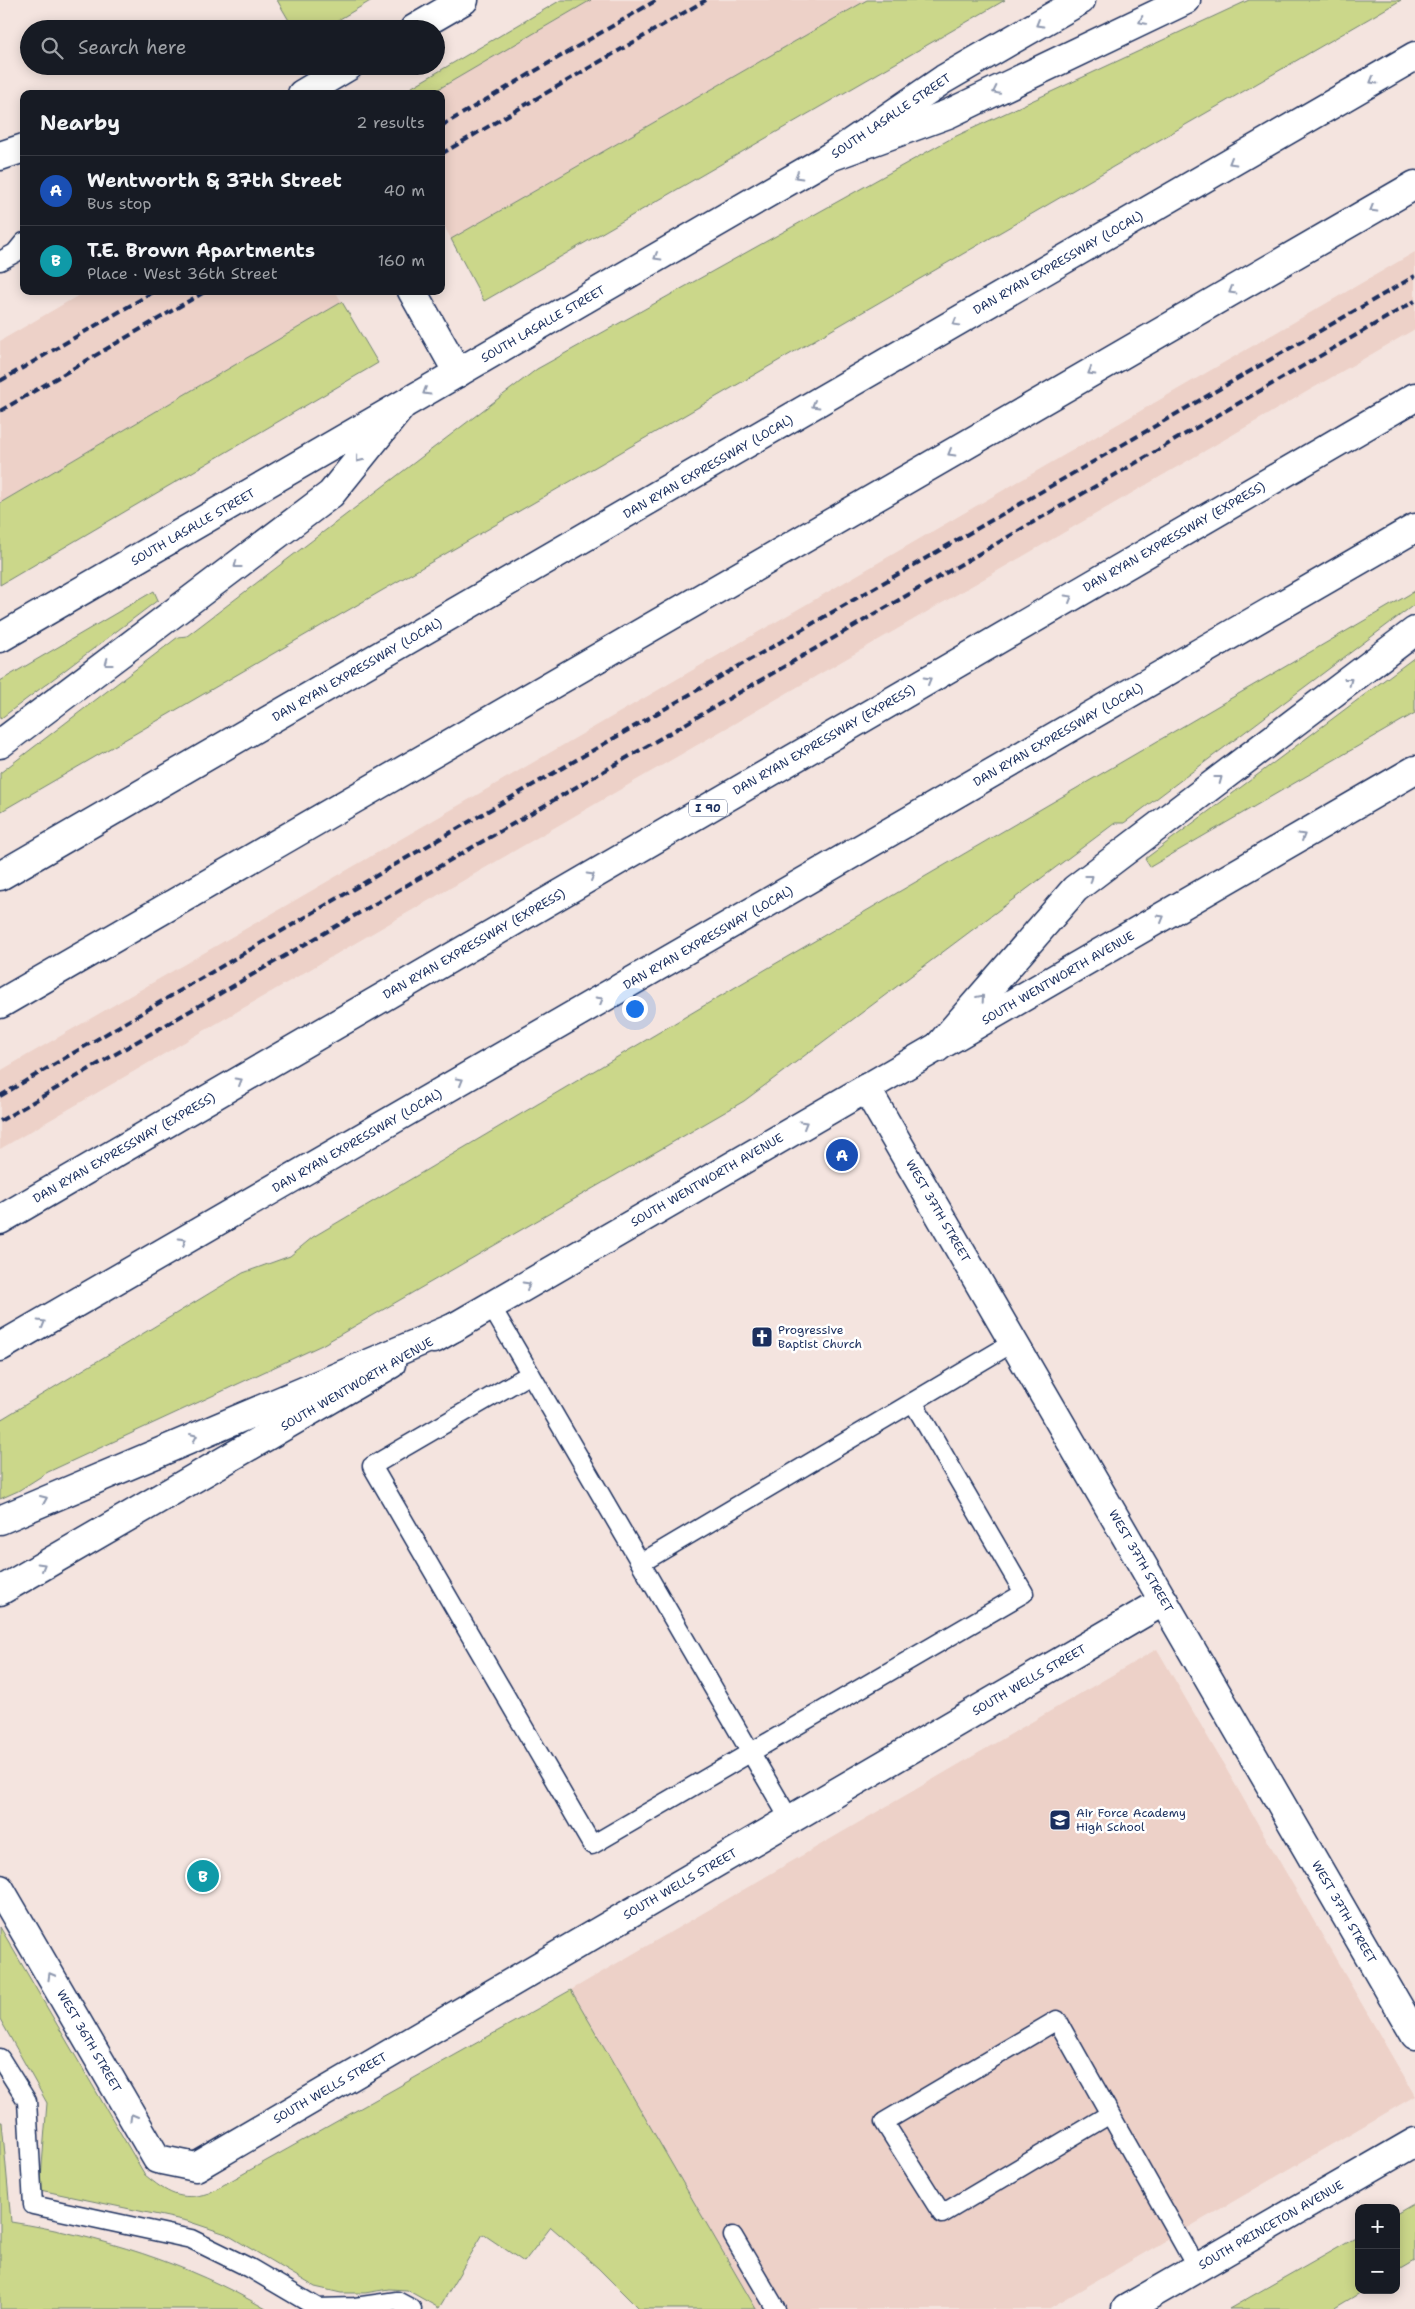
<!DOCTYPE html>
<html lang="en">
<head>
<meta charset="utf-8">
<style>
	body { margin:0; font-family:"Shantell Sans",sans-serif; background:#20242c; color:#f1f3f6 }
	.controls { position:absolute; right:15px; bottom:15px; display:grid; overflow:hidden; border-radius:10px; box-shadow:0 2px 12px #0003 }
	.controls button { width:45px; height:45px; display:grid; place-items:center; padding:0; border:0; border-bottom:1px solid #363941; background:#171b24; color:#f1f3f6; font:25px sans-serif }
	.you { position:absolute; left:634px; top:1008px; width:18px; height:18px; margin:-12px; border:4px solid #fff; border-radius:50%; background:#1a73e8; box-shadow:0 0 0 8px #1a73e833 }
	.badge { display:grid; place-items:center; width:32px; height:32px; border-radius:50%; background:#ea580c; color:#fff; font-size:16px; font-weight:700 }
	.pin { position:absolute; translate:-50% -50%; border:2px solid #fff; box-shadow:0 1px 5px #0006 }
	.list { margin:0; padding:0; list-style:none }
	h2 { display:flex; justify-content:space-between; align-items:center; height:65px; margin:0; padding:0 20px; font-size:21px }
	h2 small { font-size:16px; font-weight:400; color:#9ea1a6 }
	.list li { display:grid; grid-template-columns:32px 1fr auto; gap:15px; align-items:center; box-sizing:border-box; height:70px; padding:0 20px; border-top:1px solid #363941 }
	.list b { display:block; font-size:19px; white-space:nowrap }
	.list p { margin:0; font-size:16px; white-space:nowrap; color:#9ea1a6 }
	.list em { font-size:16px; font-style:normal; color:#9ea1a6 }
	.icon { flex:none; width:28px; height:28px; fill:none; stroke:currentColor; stroke-width:2; stroke-linecap:round; stroke-linejoin:round }
	.map { position:relative; flex:none; width:1415px; height:2309px; overflow:hidden }
	.search { position:absolute; background:#171b24; box-shadow:0 2px 12px #0003; left:20px; top:20px; width:425px; height:55px; display:flex; align-items:center; gap:12px; box-sizing:border-box; padding:0 18px; border-radius:28px; color:#9ea1a6; font-size:19px }
	.panel { position:absolute; background:#171b24; box-shadow:0 2px 12px #0003; left:20px; top:90px; width:425px; height:205px; border-radius:10px }
	.map>svg:first-child { display:block }
</style>
</head>
<body>
<div class="map">
<svg width="1415" height="2309" viewBox="0 0 1415 2309">
	<rect width="100%" height="100%" fill="#f4e4df"/>
	<filter id="ink" filterUnits="userSpaceOnUse"><feTurbulence type="fractalNoise" baseFrequency=".02" numOctaves="2"/><feDisplacementMap in="SourceGraphic" scale="10" xChannelSelector="R" yChannelSelector="G"/><feConvolveMatrix kernelMatrix="1 2 1 2 8 2 1 2 1" color-interpolation-filters="sRGB"/></filter>
	<g filter="url(#ink)">
		<g fill="#edd1c8">
			<path d="M 591,0 L 867,0 L 451,239 L 441,220 L 441,94 L 430,94 Z"/>
			<path d="M 1415,252 L 1415,329 L 0,1149 L 0,1071 Z"/>
			<path d="M 86,291 L 335,291 L 342,302 L 0,503 L 0,341 Z"/>
			<path d="M 1157,1649 L 1415,2096 L 1048,2309 L 756,2309 L 571,1990 Z"/>
		</g>
		<g fill="#cbd78a" stroke="#738374">
			<path d="M 277,0 L 372,0 L 323,29 L 294,29 Z"/>
			<path d="M 561,0 L 591,0 L 430,94 L 400,94 Z"/>
			<path d="M 867,0 L 1005,0 L 484,301 L 451,239 Z"/>
			<path d="M 1249,0 L 1401,0 L 0,812 L 0,773 L 178,637 L 187,636 L 537,369 L 952,138 Z"/>
			<path d="M 342,302 L 378,363 L 0,585 L 0,503 Z"/>
			<path d="M 154,591 L 158,600 L 0,719 L 0,681 Z"/>
			<path d="M 1415,591 L 1415,604 L 1124,823 L 1115,823 L 744,1101 L 322,1345 L 48,1472 L 18,1491 L 0,1499 L 0,1420 L 243,1273 L 290,1256 L 313,1237 L 739,985 Z"/>
			<path d="M 1415,657 L 1415,713 L 1150,867 L 1145,859 Z"/>
			<path d="M 0,1927 L 145,2175 C 167,2193 180,2202 209,2193 L 571,1990 L 756,2309 L 639,2309 L 598,2268 L 551,2227 L 524,2262 L 483,2234 L 439,2308 L 407,2290 L 389,2289 L 365,2293 L 341,2293 L 315,2287 L 226,2234 L 187,2221 L 40,2190 L 47,2103 L 0,2019 Z"/>
			<path d="M 0,2122 L 2,2122 L 11,2222 C 100,2236 187,2263 266,2309 L 0,2309 Z"/>
			<path d="M 1415,2203 L 1415,2261 L 1396,2272 L 1396,2214 Z"/>
			<path d="M 1359,2235 L 1359,2290 L 1365,2290 L 1333,2309 L 1229,2309 Z"/>
		</g>
		<g fill="none" stroke-linecap="round" stroke-linejoin="round">
			<g stroke="#1b2f5e" stroke-width="21">
				<g id="lane">
					<path d="M 0,261 L 15,253 L 24,242"/>
					<path d="M 491,1306 L 790,1820"/>
					<path d="M 530,1374 L 372,1466 L 592,1845 L 1024,1593 L 913,1402"/>
					<path d="M 641,1563 L 1014,1342"/>
					<path d="M 0,2058 L 27,2101 L 33,2205 L 191,2239 L 250,2268 L 318,2308 L 355,2307 L 397,2301 L 412,2309"/>
					<path d="M 1110,2114 L 942,2214 L 884,2122 L 1057,2020 L 1197,2268"/>
					<path d="M 733,2236 L 776,2309"/>
				</g>
			</g>
			<g stroke="#1b2f5e" stroke-width="31">
				<g id="street">
					<path d="M 414,29 L 464,0"/>
					<path d="M 302,94 L 349,66"/>
					<path d="M 0,156 L 24,148"/>
					<path d="M 412,291 L 458,373"/>
					<path d="M 866,1088 L 1415,2035"/>
					<path d="M 0,1889 L 157,2159 L 196,2167 L 1164,1601"/>
					<path d="M 1126,2309 L 1415,2142"/>
				</g>
			</g>
			<g stroke="#1b2f5e" stroke-width="31">
				<g id="secondary">
					<path d="M 0,638 L 830,157 L 944,79 L 1081,0"/>
					<path d="M 434,1339 L 1415,770"/>
					<path d="M 0,1591 L 391,1364"/>
				</g>
			</g>
			<g stroke="#1b2f5e" stroke-width="31">
				<g id="highway">
					<path d="M 830,157 L 948,114 L 1186,0"/>
					<path d="M 0,744 L 331,494 L 401,407"/>
					<path d="M 0,876 L 1415,56"/>
					<path d="M 0,1004 L 1415,185"/>
					<path d="M 937,1048 L 1075,889 L 1415,631"/>
					<path d="M 0,1220 L 1415,397"/>
					<path d="M 0,1347 L 1415,528"/>
					<path d="M 0,1520 L 455,1327"/>
				</g>
			</g>
			<use href="#lane" stroke="#fff" stroke-width="18"/>
			<use href="#street" stroke="#fff" stroke-width="28"/>
			<use href="#secondary" stroke="#fff" stroke-width="28"/>
			<use href="#highway" stroke="#fff" stroke-width="28"/>
			<g stroke="#1b2f5e" stroke-width="4" stroke-dasharray="8 4" stroke-linecap="butt">
				<path d="M 441,126 L 657,0"/>
				<path d="M 441,154 L 706,0"/>
				<path d="M 0,381 L 155,291"/>
				<path d="M 0,411 L 206,291"/>
				<path d="M 0,1096 L 415,853 L 1415,276"/>
				<path d="M 0,1121 L 1415,301"/>
			</g>
		</g>
		<defs><path id="oneway-chevron" d="M-2-3.5L2.5 0L-2 3.5" fill="none" stroke-width="1.6" stroke-linecap="round" stroke-linejoin="round" transform="scale(1.25)"/></defs>
		<g stroke="#8d97ae">
			<use href="#oneway-chevron" transform="translate(1142 21) rotate(154)"/>
			<use href="#oneway-chevron" transform="translate(1039 24) rotate(150)"/>
			<use href="#oneway-chevron" transform="translate(1373 81) rotate(150)"/>
			<use href="#oneway-chevron" transform="translate(996 91) rotate(154)"/>
			<use href="#oneway-chevron" transform="translate(1232 162) rotate(150)"/>
			<use href="#oneway-chevron" transform="translate(798 176) rotate(150)"/>
			<use href="#oneway-chevron" transform="translate(1373 209) rotate(150)"/>
			<use href="#oneway-chevron" transform="translate(657 257) rotate(150)"/>
			<use href="#oneway-chevron" transform="translate(1232 291) rotate(150)"/>
			<use href="#oneway-chevron" transform="translate(956 323) rotate(150)"/>
			<use href="#oneway-chevron" transform="translate(1091 372) rotate(150)"/>
			<use href="#oneway-chevron" transform="translate(426 392) rotate(149)"/>
			<use href="#oneway-chevron" transform="translate(815 405) rotate(150)"/>
			<use href="#oneway-chevron" transform="translate(951 453) rotate(150)"/>
			<use href="#oneway-chevron" transform="translate(359 459) rotate(129)"/>
			<use href="#oneway-chevron" transform="translate(237 565) rotate(143)"/>
			<use href="#oneway-chevron" transform="translate(1069 598) rotate(-30)"/>
			<use href="#oneway-chevron" transform="translate(108 663) rotate(143)"/>
			<use href="#oneway-chevron" transform="translate(928 680) rotate(-30)"/>
			<use href="#oneway-chevron" transform="translate(1349 681) rotate(-37)"/>
			<use href="#oneway-chevron" transform="translate(1219 779) rotate(-37)"/>
			<use href="#oneway-chevron" transform="translate(1302 836) rotate(-30)"/>
			<use href="#oneway-chevron" transform="translate(591 876) rotate(-30)"/>
			<use href="#oneway-chevron" transform="translate(1090 878) rotate(-37)"/>
			<use href="#oneway-chevron" transform="translate(1161 918) rotate(-30)"/>
			<use href="#oneway-chevron" transform="translate(981 998) rotate(-49)"/>
			<use href="#oneway-chevron" transform="translate(600 1000) rotate(-30)"/>
			<use href="#oneway-chevron" transform="translate(239 1081) rotate(-30)"/>
			<use href="#oneway-chevron" transform="translate(460 1081) rotate(-30)"/>
			<use href="#oneway-chevron" transform="translate(804 1124) rotate(-30)"/>
			<use href="#oneway-chevron" transform="translate(183 1241) rotate(-30)"/>
			<use href="#oneway-chevron" transform="translate(527 1285) rotate(-30)"/>
			<use href="#oneway-chevron" transform="translate(42 1323) rotate(-30)"/>
			<use href="#oneway-chevron" transform="translate(194 1437) rotate(-23)"/>
			<use href="#oneway-chevron" transform="translate(44 1499) rotate(-23)"/>
			<use href="#oneway-chevron" transform="translate(42 1566) rotate(-30)"/>
			<use href="#oneway-chevron" transform="translate(51 1976) rotate(-120)"/>
			<use href="#oneway-chevron" transform="translate(133 2117) rotate(-120)"/>
		</g>
	</g>
	<defs>
		<g id="church-square" transform="scale(1.125)"><rect x="-9" y="-9" width="18" height="18" rx="4" fill="#1b2f5e" stroke="#fff"/><path d="M-1.2-6h2.4v3.5h3.3v2.4h-3.3V6h-2.4V-.1h-3.3v-2.4h3.3Z" fill="#fff"/></g>
		<g id="school-square" transform="scale(1.125)"><rect x="-9" y="-9" width="18" height="18" rx="4" fill="#1b2f5e" stroke="#fff"/><path d="M0-5L7-2L0 1L-7-2ZM-4 1L0 2.5L4 1V4Q0 6-4 4Z" fill="#fff"/></g>
	</defs>
	<g fill-rule="evenodd">
		<use href="#church-square" x="762" y="1337"/>
		<use href="#school-square" x="1060" y="1820"/>
	</g>
	<g text-anchor="middle" stroke-width="5" stroke-linejoin="round" paint-order="stroke">
		<rect fill="#fff" stroke="#5f6d8e" stroke-width="1" x="689" y="799.5" width="38" height="17" rx="4"/>
		<g font-size="11" font-weight="bold" fill="#1b2f5e">
			<text x="708" y="812">I 90</text>
		</g>
		<g font-size="12" fill="#1b2f5e" stroke="#fff">
			<text transform="translate(891 116) rotate(-34)" y="4">SOUTH LASALLE STREET</text>
			<text transform="translate(1058 263) rotate(-30)" y="4">DAN RYAN EXPRESSWAY (LOCAL)</text>
			<text transform="translate(543 324) rotate(-30)" y="4">SOUTH LASALLE STREET</text>
			<text transform="translate(708 467) rotate(-30)" y="4">DAN RYAN EXPRESSWAY (LOCAL)</text>
			<text transform="translate(193 527) rotate(-30)" y="4">SOUTH LASALLE STREET</text>
			<text transform="translate(1174 537) rotate(-30)" y="4">DAN RYAN EXPRESSWAY (EXPRESS)</text>
			<text transform="translate(357 670) rotate(-30)" y="4">DAN RYAN EXPRESSWAY (LOCAL)</text>
			<text transform="translate(1058 735) rotate(-30)" y="4">DAN RYAN EXPRESSWAY (LOCAL)</text>
			<text transform="translate(824 740) rotate(-30)" y="4">DAN RYAN EXPRESSWAY (EXPRESS)</text>
			<text transform="translate(708 938) rotate(-30)" y="4">DAN RYAN EXPRESSWAY (LOCAL)</text>
			<text transform="translate(474 944) rotate(-30)" y="4">DAN RYAN EXPRESSWAY (EXPRESS)</text>
			<text transform="translate(1058 978) rotate(-30)" y="4">SOUTH WENTWORTH AVENUE</text>
			<text transform="translate(357 1141) rotate(-30)" y="4">DAN RYAN EXPRESSWAY (LOCAL)</text>
			<text transform="translate(124 1148) rotate(-30)" y="4">DAN RYAN EXPRESSWAY (EXPRESS)</text>
			<text transform="translate(707 1180) rotate(-30)" y="4">SOUTH WENTWORTH AVENUE</text>
			<text transform="translate(938 1211) rotate(60)" y="4">WEST 37TH STREET</text>
			<text transform="translate(357 1384) rotate(-30)" y="4">SOUTH WENTWORTH AVENUE</text>
			<text transform="translate(1141 1561) rotate(60)" y="4">WEST 37TH STREET</text>
			<text transform="translate(1029 1680) rotate(-30)" y="4">SOUTH WELLS STREET</text>
			<text transform="translate(680 1884) rotate(-30)" y="4">SOUTH WELLS STREET</text>
			<text transform="translate(1344 1912) rotate(60)" y="4">WEST 37TH STREET</text>
			<text transform="translate(89 2041) rotate(60)" y="4">WEST 36TH STREET</text>
			<text transform="translate(330 2088) rotate(-30)" y="4">SOUTH WELLS STREET</text>
			<text transform="translate(1271 2225) rotate(-30)" y="4">SOUTH PRINCETON AVENUE</text>
		</g>
		<g font-size="12" fill="#1b2f5e" stroke="#fff" text-anchor="start">
			<text x="778" y="1334">Progressive<tspan x="778" dy="14">Baptist Church</tspan></text>
			<text x="1076" y="1817">Air Force Academy<tspan x="1076" dy="14">High School</tspan></text>
		</g>
	</g>
</svg>
<div class="controls">
<button>+</button>
<button>−</button>
</div>
<div class="you"></div>
<div class="pin badge" style="left:842px;top:1155px;background:#1a4fb4">A</div>
<div class="pin badge" style="left:203px;top:1876px;background:#0f9aa8">B</div>
<div class="search"><svg class="icon" aria-label="search" viewBox="0 0 24 24"><circle cx="10" cy="10" r="6"/><path d="M15 15l6 6"/></svg>Search here</div>
<section class="panel">
<h2>Nearby<small>2 results</small></h2>
<ul class="list">
<li><span class="badge" style="background:#1a4fb4">A</span><div><b>Wentworth &amp; 37th Street</b><p>Bus stop</p></div><em>40 m</em></li>
<li><span class="badge" style="background:#0f9aa8">B</span><div><b>T.E. Brown Apartments</b><p>Place · West 36th Street</p></div><em>160 m</em></li>
</ul>
</section>
</div>
</body>
</html>
